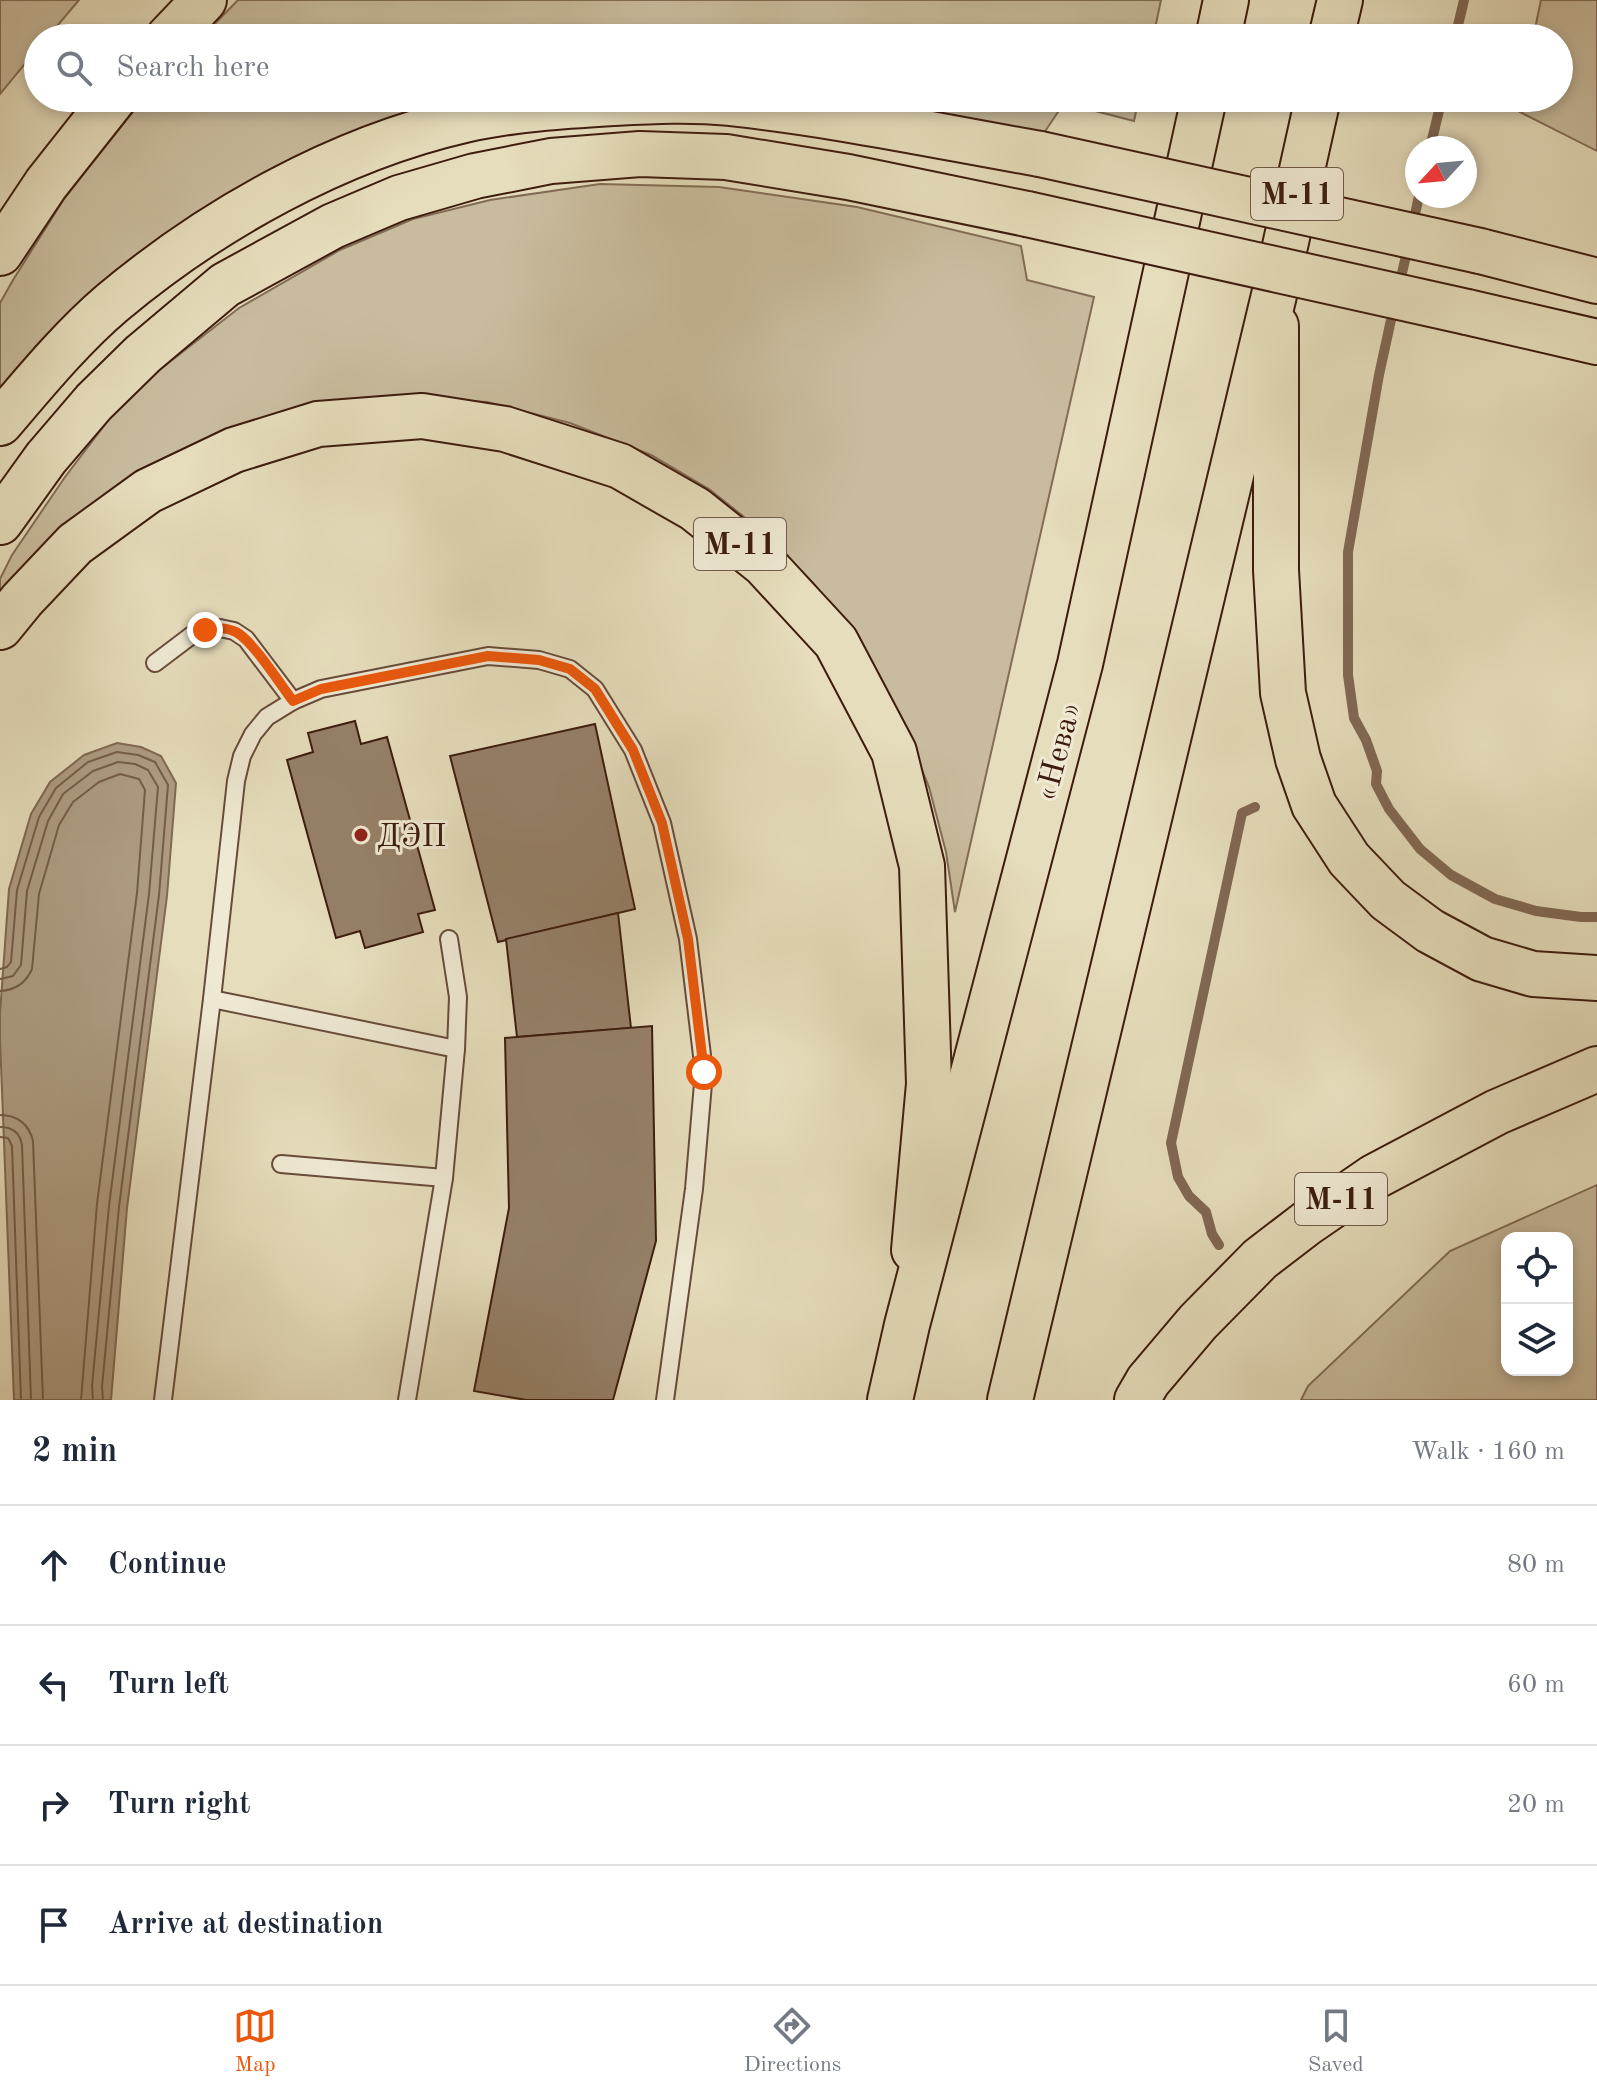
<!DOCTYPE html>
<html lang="en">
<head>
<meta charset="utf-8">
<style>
	body { margin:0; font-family:"Old Standard TT",serif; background:#f2f2f3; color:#1f2937 }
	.controls { position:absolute; right:24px; bottom:24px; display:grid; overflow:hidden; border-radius:16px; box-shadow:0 4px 12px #0003 }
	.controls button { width:72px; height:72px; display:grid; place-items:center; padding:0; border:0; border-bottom:2px solid #e0e1e3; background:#fff; color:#1f2937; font:40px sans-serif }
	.compass { position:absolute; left:1405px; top:136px; width:72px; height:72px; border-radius:50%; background:#fff; box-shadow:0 4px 12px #0003; rotate:244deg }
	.stop { position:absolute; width:24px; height:24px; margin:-18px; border:6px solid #ea580c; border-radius:50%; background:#fff }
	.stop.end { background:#ea580c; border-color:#fff; box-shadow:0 2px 8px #0008 }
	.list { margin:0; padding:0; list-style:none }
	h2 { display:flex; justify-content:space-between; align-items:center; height:104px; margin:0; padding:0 32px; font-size:34px }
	h2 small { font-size:26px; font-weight:400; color:#747a83 }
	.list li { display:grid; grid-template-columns:52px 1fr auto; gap:24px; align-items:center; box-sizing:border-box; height:120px; padding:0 32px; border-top:2px solid #e0e1e3 }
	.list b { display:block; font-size:30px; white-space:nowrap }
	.list em { font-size:26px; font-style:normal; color:#747a83 }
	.icon { flex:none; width:44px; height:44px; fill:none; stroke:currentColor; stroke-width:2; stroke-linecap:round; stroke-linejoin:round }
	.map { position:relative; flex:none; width:1597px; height:1400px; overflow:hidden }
	.search { position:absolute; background:#fff; box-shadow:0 4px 12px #0003; left:24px; right:24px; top:24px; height:88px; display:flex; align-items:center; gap:20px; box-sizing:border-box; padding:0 28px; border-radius:44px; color:#747a83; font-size:30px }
	.sheet { height:584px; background:#fff }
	nav { display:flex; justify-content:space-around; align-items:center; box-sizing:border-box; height:112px; border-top:2px solid #e0e1e3; background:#fff; font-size:22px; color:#747a83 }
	nav a { display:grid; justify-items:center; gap:4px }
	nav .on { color:#ea580c }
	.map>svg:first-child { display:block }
</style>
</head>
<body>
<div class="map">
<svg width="1597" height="1400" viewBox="0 0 1597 1400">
	<rect width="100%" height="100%" fill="#e6ddbc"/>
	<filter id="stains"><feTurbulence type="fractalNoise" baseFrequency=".0025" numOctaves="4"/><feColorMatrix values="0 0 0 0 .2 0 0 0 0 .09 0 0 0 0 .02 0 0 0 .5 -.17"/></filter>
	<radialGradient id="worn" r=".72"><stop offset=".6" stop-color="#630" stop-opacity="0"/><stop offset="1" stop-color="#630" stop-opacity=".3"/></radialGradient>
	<g fill="#c9bc9e" stroke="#836c56" stroke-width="2" fill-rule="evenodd">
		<path d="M 0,0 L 79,0 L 47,38 L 38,38 L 38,48 L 0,94 Z"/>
		<path d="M 238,0 L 1161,0 L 1153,38 L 201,38 Z"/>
		<path d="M 1541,0 L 1597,0 L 1597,151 L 1518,111 L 1520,98 L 1559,98 L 1559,38 L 1533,38 Z"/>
		<path d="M 144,98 L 473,98 L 371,127 L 297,156 L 185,221 L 99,287 L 38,344 L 0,392 L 0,303 L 13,280 L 64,199 Z"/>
		<path d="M 837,98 L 1139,98 L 1134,121 L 1064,103 L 1044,133 Z"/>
		<path d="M 600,184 L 719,187 L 857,207 L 1021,246 L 1027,280 L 1094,297 L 955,912 L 946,852 L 929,787 L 898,712 L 860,642 L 813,583 L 763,532 L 709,489 L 651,455 L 570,423 L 487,402 L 414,398 L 313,407 L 0,596 L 0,579 L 12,555 L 65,477 L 110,418 L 158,371 L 239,308 L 340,250 L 413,219 L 490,200 Z"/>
		<path d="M 1597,1185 L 1597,1400 L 1301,1400 L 1308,1386 L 1450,1251 ZM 1507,1238 L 1567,1238 L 1567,1370 L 1507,1370 Z"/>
	</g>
	<path fill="#ad9b81" stroke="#806853" stroke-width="2" d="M 117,743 L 141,747 L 161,756 L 176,783 L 167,896 L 127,1208 L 111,1400 L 14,1400 L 0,1039 L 0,1013 L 9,889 L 31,814 L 50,782 L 84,755 Z"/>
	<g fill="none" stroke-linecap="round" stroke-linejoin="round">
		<g stroke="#755c48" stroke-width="2">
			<path d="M 0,969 L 7,967 L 11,962 L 17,890 L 39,817 L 56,788 L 88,762 L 117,752 L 138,755 L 155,762 L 168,785 L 159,895 L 119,1207 L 102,1387 L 103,1400"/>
			<path d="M 0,979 L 13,976 L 21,965 L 27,891 L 48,821 L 63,794 L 93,771 L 118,762 L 135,764 L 148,770 L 158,787 L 149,894 L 109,1206 L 92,1386 L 93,1400"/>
			<path d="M 0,991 C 16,990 26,983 32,969 L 39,894 L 59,825 L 73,802 L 99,782 L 120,774 L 139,779 L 145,790 L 137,893 L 97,1204 L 81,1400"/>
			<path d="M 0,1115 C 17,1115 29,1124 33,1141 L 43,1400"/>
			<path d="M 0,1127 C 12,1127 20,1133 22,1145 L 31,1400"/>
			<path d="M 0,1137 L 8,1138 L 12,1146 L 21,1400"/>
		</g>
		<g stroke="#806853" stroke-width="10">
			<path d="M 1455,38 L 1464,0"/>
			<path d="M 1430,148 L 1442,98"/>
			<path d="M 1412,228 L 1419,196"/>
			<path d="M 1399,286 L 1408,247"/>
			<path d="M 1394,306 L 1379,375 L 1348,552 L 1348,675 L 1354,718 L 1366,740 L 1377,771 L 1376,784 L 1389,809 L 1420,849 L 1451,875 L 1495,899 L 1536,911 L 1581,917 L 1597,917"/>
			<path d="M 1219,1245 L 1212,1234 L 1206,1212 L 1189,1196 L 1178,1177 L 1171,1143 L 1242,813 L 1255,807"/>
		</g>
	</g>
	<g fill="#958068" stroke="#3d1c0e" stroke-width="2">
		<path d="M 355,721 L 361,744 L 387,737 L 435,910 L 418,914 L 423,932 L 365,948 L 360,931 L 336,938 L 287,760 L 313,752 L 308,733 Z"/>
		<path d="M 595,724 L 635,909 L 498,942 L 450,756 Z"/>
		<path d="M 618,913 L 631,1028 L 517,1037 L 506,939 Z"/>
		<path d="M 652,1026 L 656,1241 L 613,1400 L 526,1400 L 474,1391 L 509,1208 L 505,1038 Z"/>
	</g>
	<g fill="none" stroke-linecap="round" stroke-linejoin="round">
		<g stroke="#674c3a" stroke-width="20">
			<g id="service">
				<path d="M 155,663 L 192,635 L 220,628 L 234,631 L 246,639 L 293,701"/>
				<path d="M 449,939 L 458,997 L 456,1049"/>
				<path d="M 212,999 L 456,1049 L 444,1178 L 407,1400"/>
				<path d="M 281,1164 L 444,1178"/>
				<path d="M 163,1400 L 212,999 L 236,781 L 242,756 L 253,734 L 267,717 L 293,701 L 321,689 L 488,656 L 539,660 L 570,669 L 595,689 L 633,750 L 662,823 L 688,939 L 704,1072 L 694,1189 L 665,1400"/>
			</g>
		</g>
		<g stroke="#3d1c0e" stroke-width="48">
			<g id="primary">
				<path d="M 168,38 L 204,0"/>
				<path d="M 1480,251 L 1597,281"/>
				<path d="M 0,253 L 46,184 L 114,98"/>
				<path d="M 1467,312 L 1597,342"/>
				<path d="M 1276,326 L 1276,570 L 1283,693 L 1298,759 L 1314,805 L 1349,859 L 1388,900 L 1430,931 L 1482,959 L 1533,974 L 1597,978"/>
				<path d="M 0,423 C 35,382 71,338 112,303 C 211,220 337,149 464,120 C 513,109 564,106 614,103 C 652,101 692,99 729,103 C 834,114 937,136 1040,154"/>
				<path d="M 0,522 L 46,458 L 94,402 L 143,354 L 225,285 L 333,226 L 399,198 L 475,176 L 551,161 L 640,154 L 726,157 L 848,177 L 1027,214"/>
				<path d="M 0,627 L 22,600 L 75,544 L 148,491 L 234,450 L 318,424 L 422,416 L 505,429 L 620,466 L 695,509 L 764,564 L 836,642 L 894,752 L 922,866 L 929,1084 L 914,1250"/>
				<path d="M 1137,1400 L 1148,1381 L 1198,1322 L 1260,1259 L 1307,1223 L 1374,1177 L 1497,1112 L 1597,1069"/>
			</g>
		</g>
		<g stroke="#3d1c0e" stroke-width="48">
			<g id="motorway">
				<path d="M 1218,38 L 1226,0"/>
				<path d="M 1331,38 L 1340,0"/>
				<path d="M 890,1400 L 907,1325 L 1080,664 L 1204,98"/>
				<path d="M 1010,1400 L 1275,291 L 1318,98"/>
			</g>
		</g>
		<use href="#service" stroke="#efe9d3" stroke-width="16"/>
		<use href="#primary" stroke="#e6ddbc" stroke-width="44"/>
		<use href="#motorway" stroke="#e6ddbc" stroke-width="44"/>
		<g stroke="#3d1c0e" stroke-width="48" stroke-linecap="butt">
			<g id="primary-bridge">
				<path d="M 1040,154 L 1480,251"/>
				<path d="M 1027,214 L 1467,312"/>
			</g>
		</g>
		<use href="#primary-bridge" stroke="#e6ddbc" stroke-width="44"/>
	</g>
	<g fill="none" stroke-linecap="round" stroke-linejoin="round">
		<path stroke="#ea580c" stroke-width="10" d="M 205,630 C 216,628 226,627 236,632 C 253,641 280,684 293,701 L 321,689 L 488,656 L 539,660 L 570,669 L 595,689 L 633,750 L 662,823 L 688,939 L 704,1072"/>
	</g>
	<circle fill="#8f2418" stroke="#efe9d3" stroke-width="3" cx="361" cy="835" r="8"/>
	<g text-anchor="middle" stroke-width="6" stroke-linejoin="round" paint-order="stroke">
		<g fill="#efe9d3" stroke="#725a49" stroke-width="2">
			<rect x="1251" y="168" width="92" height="52" rx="6"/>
			<rect x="694" y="518" width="92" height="52" rx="6"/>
			<rect x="1295" y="1173" width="92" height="52" rx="6"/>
		</g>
		<g font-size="30" font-weight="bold" fill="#3d1c0e">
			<text x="1297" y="204">М-11</text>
			<text x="740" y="554">М-11</text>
			<text x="1341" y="1209">М-11</text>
		</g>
		<g font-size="32" fill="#3d1c0e" stroke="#efe9d3">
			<text transform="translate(1057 751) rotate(-75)" y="11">«Нева»</text>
		</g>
		<g font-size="32" fill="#3d1c0e" stroke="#efe9d3" text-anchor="start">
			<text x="377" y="846">ДЭП</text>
		</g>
	</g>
	<rect width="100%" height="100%" filter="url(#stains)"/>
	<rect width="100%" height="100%" fill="url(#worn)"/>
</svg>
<div class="controls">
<button><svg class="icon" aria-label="locate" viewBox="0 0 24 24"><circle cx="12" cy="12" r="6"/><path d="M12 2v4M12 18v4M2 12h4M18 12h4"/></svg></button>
<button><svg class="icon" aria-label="layers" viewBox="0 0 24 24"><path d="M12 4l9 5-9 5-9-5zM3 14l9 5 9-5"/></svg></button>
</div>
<svg class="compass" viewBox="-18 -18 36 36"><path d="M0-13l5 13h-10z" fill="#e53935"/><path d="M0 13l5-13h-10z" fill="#747a83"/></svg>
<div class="stop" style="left:704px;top:1072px"></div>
<div class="stop end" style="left:205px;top:630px"></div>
<div class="search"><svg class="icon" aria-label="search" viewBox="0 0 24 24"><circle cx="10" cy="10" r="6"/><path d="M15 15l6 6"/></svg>Search here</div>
</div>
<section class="sheet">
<h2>2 min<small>Walk · 160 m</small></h2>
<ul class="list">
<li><svg class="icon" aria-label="ahead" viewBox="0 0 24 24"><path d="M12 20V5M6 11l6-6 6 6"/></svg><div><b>Continue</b></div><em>80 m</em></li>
<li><svg class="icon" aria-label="left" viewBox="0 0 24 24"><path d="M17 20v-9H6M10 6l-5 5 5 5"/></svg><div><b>Turn left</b></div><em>60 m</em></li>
<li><svg class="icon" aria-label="right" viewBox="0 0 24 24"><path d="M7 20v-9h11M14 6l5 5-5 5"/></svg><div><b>Turn right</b></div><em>20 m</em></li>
<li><svg class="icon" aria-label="arrive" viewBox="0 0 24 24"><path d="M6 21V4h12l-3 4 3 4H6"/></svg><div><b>Arrive at destination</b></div></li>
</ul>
</section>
<nav>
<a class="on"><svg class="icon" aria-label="map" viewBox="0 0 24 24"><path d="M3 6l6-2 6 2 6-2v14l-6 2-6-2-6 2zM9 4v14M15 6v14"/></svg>Map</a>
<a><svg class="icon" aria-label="directions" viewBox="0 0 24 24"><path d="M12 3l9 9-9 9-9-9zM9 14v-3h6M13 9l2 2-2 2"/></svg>Directions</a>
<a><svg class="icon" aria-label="saved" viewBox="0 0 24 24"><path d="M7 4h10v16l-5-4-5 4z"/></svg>Saved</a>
</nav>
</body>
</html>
